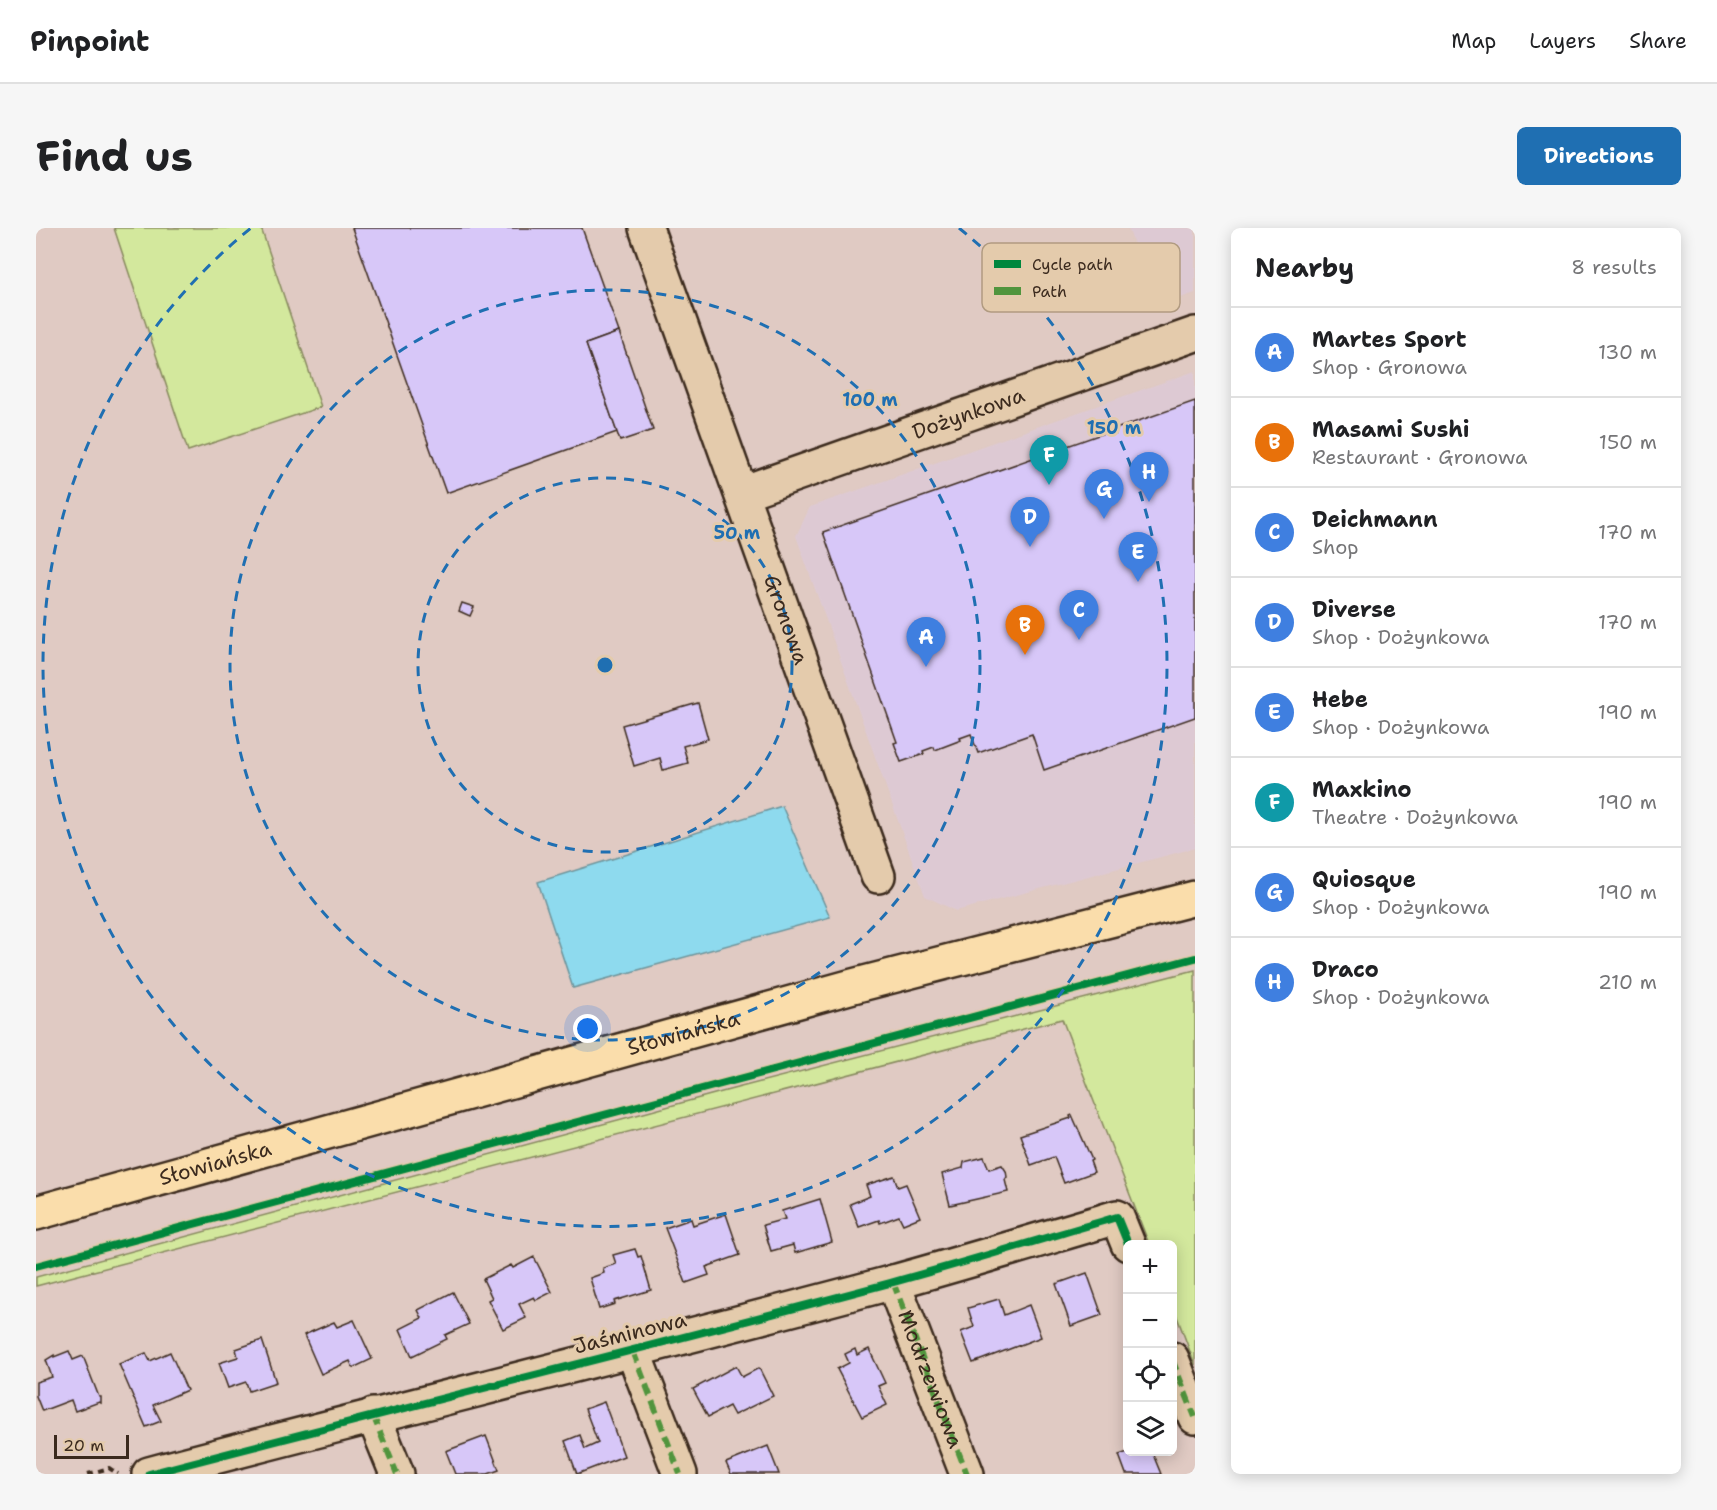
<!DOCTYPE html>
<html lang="en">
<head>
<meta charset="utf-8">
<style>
	body { margin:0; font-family:"Shantell Sans",sans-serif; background:#f6f6f6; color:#202124 }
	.controls { position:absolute; right:18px; bottom:18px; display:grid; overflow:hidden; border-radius:9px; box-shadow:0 3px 15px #0003 }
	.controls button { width:54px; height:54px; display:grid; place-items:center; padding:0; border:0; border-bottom:2px solid #e0e0e0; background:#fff; color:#202124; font:30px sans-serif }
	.scale { position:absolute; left:18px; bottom:15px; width:75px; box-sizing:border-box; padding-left:6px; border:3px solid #3b2a1e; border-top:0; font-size:16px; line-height:21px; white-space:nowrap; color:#3b2a1e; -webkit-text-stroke:4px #e4cbac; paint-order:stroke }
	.you { position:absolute; left:552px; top:801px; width:21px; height:21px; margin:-15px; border:4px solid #fff; border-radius:50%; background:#1a73e8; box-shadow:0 0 0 9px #1a73e833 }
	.badge { display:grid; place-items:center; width:39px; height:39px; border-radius:50%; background:#1f6fb2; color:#fff; font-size:20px; font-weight:700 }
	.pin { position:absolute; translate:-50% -50px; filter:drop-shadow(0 2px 3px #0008) }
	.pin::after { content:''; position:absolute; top:32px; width:21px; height:18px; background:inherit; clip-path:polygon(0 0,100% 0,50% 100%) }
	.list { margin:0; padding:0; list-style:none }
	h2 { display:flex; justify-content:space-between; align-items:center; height:78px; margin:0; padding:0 24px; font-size:26px }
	h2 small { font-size:20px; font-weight:400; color:#757577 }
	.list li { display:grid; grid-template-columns:39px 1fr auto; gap:18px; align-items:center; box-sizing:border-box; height:90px; padding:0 24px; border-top:2px solid #e0e0e0 }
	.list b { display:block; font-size:22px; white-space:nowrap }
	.list p { margin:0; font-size:20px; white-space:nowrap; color:#757577 }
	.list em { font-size:20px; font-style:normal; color:#757577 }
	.icon { flex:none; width:33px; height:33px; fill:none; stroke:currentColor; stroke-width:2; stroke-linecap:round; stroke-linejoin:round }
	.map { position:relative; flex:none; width:1159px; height:1246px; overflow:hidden; border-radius:9px }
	header { display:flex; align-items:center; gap:36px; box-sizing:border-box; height:84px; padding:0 30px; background:#fff; border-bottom:2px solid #e0e0e0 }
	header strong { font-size:28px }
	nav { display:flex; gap:33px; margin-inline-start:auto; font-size:21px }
	.intro { display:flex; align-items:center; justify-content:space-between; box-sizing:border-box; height:144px; padding:0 36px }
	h1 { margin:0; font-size:42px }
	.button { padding:15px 27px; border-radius:9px; background:#1f6fb2; color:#fff; font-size:21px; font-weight:700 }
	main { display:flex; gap:36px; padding:0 36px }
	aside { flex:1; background:#fff; border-radius:9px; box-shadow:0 3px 15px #0003 }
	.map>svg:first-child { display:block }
</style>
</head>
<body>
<header>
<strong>Pinpoint</strong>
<nav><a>Map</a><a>Layers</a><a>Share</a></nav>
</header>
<div class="intro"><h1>Find us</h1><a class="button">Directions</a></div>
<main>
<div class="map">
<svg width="1159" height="1246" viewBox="0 0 1159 1246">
	<rect width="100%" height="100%" fill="#e0cac3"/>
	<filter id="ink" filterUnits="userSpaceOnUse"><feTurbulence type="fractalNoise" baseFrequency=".0167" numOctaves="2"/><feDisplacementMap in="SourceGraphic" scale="12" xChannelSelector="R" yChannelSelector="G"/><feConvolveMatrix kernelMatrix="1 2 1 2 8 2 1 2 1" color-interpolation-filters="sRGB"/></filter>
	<g filter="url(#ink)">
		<g fill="#ddc9d3">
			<path d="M 1092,0 L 1159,0 L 1159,65 L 1121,78 Z"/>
			<path d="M 1159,143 L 1159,620 L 920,683 L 889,668 L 760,308 L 774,279 Z"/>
		</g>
		<g fill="#d3e89d" stroke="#87895e" stroke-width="1.5">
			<path d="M 78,0 L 225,0 L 285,179 L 152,223 Z"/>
			<path d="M 1159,742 L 1159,1137 L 1137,1078 L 1136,1016 L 1113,1016 L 1026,791 L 0,1058 L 0,1049 L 697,861 Z"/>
		</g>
		<path fill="#8edaee" stroke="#6d949b" stroke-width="1.5" d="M 746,578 L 794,689 L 537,760 L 502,654 Z"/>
		<g fill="#d7c7f8" stroke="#3b2a1e" stroke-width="1.5">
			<path d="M 316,0 L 546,0 L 583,104 L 550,116 L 581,204 L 410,265 Z"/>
			<path d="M 583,104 L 617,202 L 584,213 L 550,116 Z"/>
			<path d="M 1159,173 L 1159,489 L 1008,542 L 996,506 L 942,525 L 935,506 L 924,510 L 925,512 L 899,522 L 898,519 L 887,523 L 888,526 L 865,534 L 858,515 L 861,514 L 787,304 Z"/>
			<path d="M 426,375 L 438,379 L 434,388 L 423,383 Z"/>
			<path d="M 662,475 L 672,511 L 647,518 L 652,535 L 627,542 L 624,530 L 598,538 L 586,497 Z"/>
			<path d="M 1036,887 L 1056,932 L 1054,933 L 1058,944 L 1028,955 L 1018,929 L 995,937 L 984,907 L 1035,890 L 1034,888 Z"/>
			<path d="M 948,929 L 953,941 L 966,937 L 970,943 L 971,949 L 969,952 L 972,964 L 914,977 L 906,946 L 927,940 L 928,934 Z"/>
			<path d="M 858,948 L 862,959 L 870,956 L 884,989 L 867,996 L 863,988 L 844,995 L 843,992 L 823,999 L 814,976 L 834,968 L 830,957 Z"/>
			<path d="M 784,971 L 796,1014 L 759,1025 L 757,1017 L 735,1023 L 727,997 L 749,991 L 746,983 Z"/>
			<path d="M 690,986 L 704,1027 L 670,1039 L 673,1047 L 650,1055 L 629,1000 L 655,991 L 657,997 Z"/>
			<path d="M 599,1021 L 602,1029 L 605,1028 L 615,1062 L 578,1073 L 579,1076 L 563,1081 L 554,1050 L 568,1045 L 567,1040 L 580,1036 L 577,1027 Z"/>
			<path d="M 498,1029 L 516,1064 L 500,1072 L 498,1069 L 483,1076 L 490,1090 L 467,1101 L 452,1072 L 456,1070 L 447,1051 L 475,1037 L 477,1040 Z"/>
			<path d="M 1051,1045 L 1066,1087 L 1035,1098 L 1020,1056 Z"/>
			<path d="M 417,1064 L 433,1096 L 409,1107 L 411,1111 L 376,1128 L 364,1101 L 386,1090 L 382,1082 Z"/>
			<path d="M 963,1071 L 968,1087 L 993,1077 L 1005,1109 L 937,1135 L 925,1104 L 938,1099 L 932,1080 Z"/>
			<path d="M 318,1092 L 336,1131 L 317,1140 L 314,1133 L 285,1146 L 268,1107 L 298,1094 L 301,1099 Z"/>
			<path d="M 226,1112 L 240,1154 L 213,1163 L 210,1154 L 192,1160 L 183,1135 L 202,1129 L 200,1121 Z"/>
			<path d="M 819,1121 L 821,1127 L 833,1121 L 849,1155 L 842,1158 L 851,1177 L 826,1189 L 801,1141 L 813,1135 L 809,1126 Z"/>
			<path d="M 33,1123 L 37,1132 L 47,1128 L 63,1169 L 65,1169 L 65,1175 L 63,1174 L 39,1183 L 35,1172 L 6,1183 L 0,1168 L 0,1154 L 16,1149 L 10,1132 L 18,1127 L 18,1129 Z"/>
			<path d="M 134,1124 L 151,1162 L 117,1177 L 125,1193 L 110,1199 L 83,1136 L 110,1125 L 114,1133 Z"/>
			<path d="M 700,1138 L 706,1149 L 723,1140 L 737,1168 L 698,1187 L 693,1178 L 672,1189 L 657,1161 Z"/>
			<path d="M 568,1174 L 588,1228 L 541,1246 L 529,1213 L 544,1207 L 549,1221 L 562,1215 L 549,1181 Z"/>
			<path d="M 450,1208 L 463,1242 L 452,1246 L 419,1246 L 410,1223 Z"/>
			<path d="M 732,1218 L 743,1246 L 695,1246 L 690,1235 Z"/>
			<path d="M 1092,1224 L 1116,1224 L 1125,1246 L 1090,1246 L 1083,1227 Z"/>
		</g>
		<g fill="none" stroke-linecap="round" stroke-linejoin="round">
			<g stroke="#3b2a1e" stroke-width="38">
				<g id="minor">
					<path id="s1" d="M 610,0 L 842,648"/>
					<path id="s2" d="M 706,265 L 1159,106"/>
					<path id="s3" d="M 857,1054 L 931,1246"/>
					<path d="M 597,1123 L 644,1246"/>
					<path d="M 1136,1131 L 1159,1189"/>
					<path d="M 337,1187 L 361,1246"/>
					<path d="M 113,1246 C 360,1181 608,1121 854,1055 C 930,1034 1006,1011 1081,989 L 1092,1016"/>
				</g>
			</g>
			<g stroke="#3b2a1e" stroke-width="38">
				<g id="major">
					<path id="s4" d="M 0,985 L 817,758 L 1159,670"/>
				</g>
			</g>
			<path stroke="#3b2a1e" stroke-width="4" stroke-dasharray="6 4.5" stroke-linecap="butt" d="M 52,1246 L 73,1240 L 82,1246"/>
			<use href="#minor" stroke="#e4cbac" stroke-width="33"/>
			<use href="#major" stroke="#faddab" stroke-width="33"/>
			<g stroke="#51953d" stroke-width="6" stroke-dasharray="12 6" stroke-linecap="butt">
				<path d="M 857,1054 L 931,1246"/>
				<path d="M 597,1123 L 644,1246"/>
				<path d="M 1136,1131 L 1159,1189"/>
				<path d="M 337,1187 L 361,1246"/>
			</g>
			<g stroke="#e4cbac" stroke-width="11">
				<g id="cycleway">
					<path d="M 0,1038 L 1159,730"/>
					<path d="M 113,1246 C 360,1181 608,1121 854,1055 C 930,1034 1006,1011 1081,989 L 1092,1016"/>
				</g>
			</g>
			<use href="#cycleway" stroke="#00873e" stroke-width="8"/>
		</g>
	</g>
	<g fill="none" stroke="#1f6fb2" stroke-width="3" stroke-dasharray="10 8">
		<circle cx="569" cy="437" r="187"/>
		<circle cx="569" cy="437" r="375"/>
		<path d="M923 0A562 562 0 1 1 215 0"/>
	</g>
	<g text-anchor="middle" stroke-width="6" stroke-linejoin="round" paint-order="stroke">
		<g font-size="21" fill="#3b2a1e" stroke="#e4cbac">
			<text dy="7" stroke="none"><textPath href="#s2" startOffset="240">Dożynkowa</textPath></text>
			<text dy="7" stroke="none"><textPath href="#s1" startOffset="416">Gronowa</textPath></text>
			<text dy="7" stroke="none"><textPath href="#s4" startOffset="672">Słowiańska</textPath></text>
			<text dy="7" stroke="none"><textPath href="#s4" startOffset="186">Słowiańska</textPath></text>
			<text transform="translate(594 1105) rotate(-14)" y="7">Jaśminowa</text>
			<text dy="7" stroke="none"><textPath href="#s3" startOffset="104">Modrzewiowa</textPath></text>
		</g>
	</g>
	<rect x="946" y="15" width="198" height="69" rx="9" fill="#e4cbac" stroke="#b19b81" stroke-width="1.5"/>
	<rect x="958" y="32" width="27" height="8" fill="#00873e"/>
	<rect x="958" y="59" width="27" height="8" fill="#51953d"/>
	<g font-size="16" fill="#3b2a1e">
		<text x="996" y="42">Cycle path</text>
		<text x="996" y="69">Path</text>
	</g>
	<circle cx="569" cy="437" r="9" fill="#1f6fb2" stroke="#e4cbac" stroke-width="3"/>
	<g font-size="18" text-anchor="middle" font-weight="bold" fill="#1f6fb2" stroke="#e4cbac" stroke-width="6" stroke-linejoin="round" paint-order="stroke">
		<text x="834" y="178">100 m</text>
		<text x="1078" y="206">150 m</text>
		<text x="701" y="311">50 m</text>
	</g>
</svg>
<div class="controls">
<button>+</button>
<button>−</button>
<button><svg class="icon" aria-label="locate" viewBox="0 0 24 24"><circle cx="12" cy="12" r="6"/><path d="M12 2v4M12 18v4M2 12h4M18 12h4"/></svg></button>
<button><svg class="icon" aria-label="layers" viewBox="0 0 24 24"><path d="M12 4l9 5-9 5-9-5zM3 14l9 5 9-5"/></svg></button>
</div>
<div class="scale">20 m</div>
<div class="you"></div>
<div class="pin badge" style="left:890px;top:439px;background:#3f7fe0">A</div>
<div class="pin badge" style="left:989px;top:427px;background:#e8710a">B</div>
<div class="pin badge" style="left:1043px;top:412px;background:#3f7fe0">C</div>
<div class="pin badge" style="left:994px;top:319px;background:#3f7fe0">D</div>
<div class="pin badge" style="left:1102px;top:354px;background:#3f7fe0">E</div>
<div class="pin badge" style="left:1013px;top:257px;background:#0f9aa8">F</div>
<div class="pin badge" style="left:1068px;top:291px;background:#3f7fe0">G</div>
<div class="pin badge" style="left:1113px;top:274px;background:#3f7fe0">H</div>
</div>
<aside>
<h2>Nearby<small>8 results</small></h2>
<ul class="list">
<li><span class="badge" style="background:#3f7fe0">A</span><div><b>Martes Sport</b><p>Shop · Gronowa</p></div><em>130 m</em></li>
<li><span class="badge" style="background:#e8710a">B</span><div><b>Masami Sushi</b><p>Restaurant · Gronowa</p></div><em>150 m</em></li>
<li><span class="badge" style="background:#3f7fe0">C</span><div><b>Deichmann</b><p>Shop</p></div><em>170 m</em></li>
<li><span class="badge" style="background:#3f7fe0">D</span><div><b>Diverse</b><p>Shop · Dożynkowa</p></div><em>170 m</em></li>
<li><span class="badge" style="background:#3f7fe0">E</span><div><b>Hebe</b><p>Shop · Dożynkowa</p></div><em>190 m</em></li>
<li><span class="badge" style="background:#0f9aa8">F</span><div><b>Maxkino</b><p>Theatre · Dożynkowa</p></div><em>190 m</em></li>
<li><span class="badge" style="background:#3f7fe0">G</span><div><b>Quiosque</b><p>Shop · Dożynkowa</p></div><em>190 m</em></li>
<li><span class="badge" style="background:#3f7fe0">H</span><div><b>Draco</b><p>Shop · Dożynkowa</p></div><em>210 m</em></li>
</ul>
</aside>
</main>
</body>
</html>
